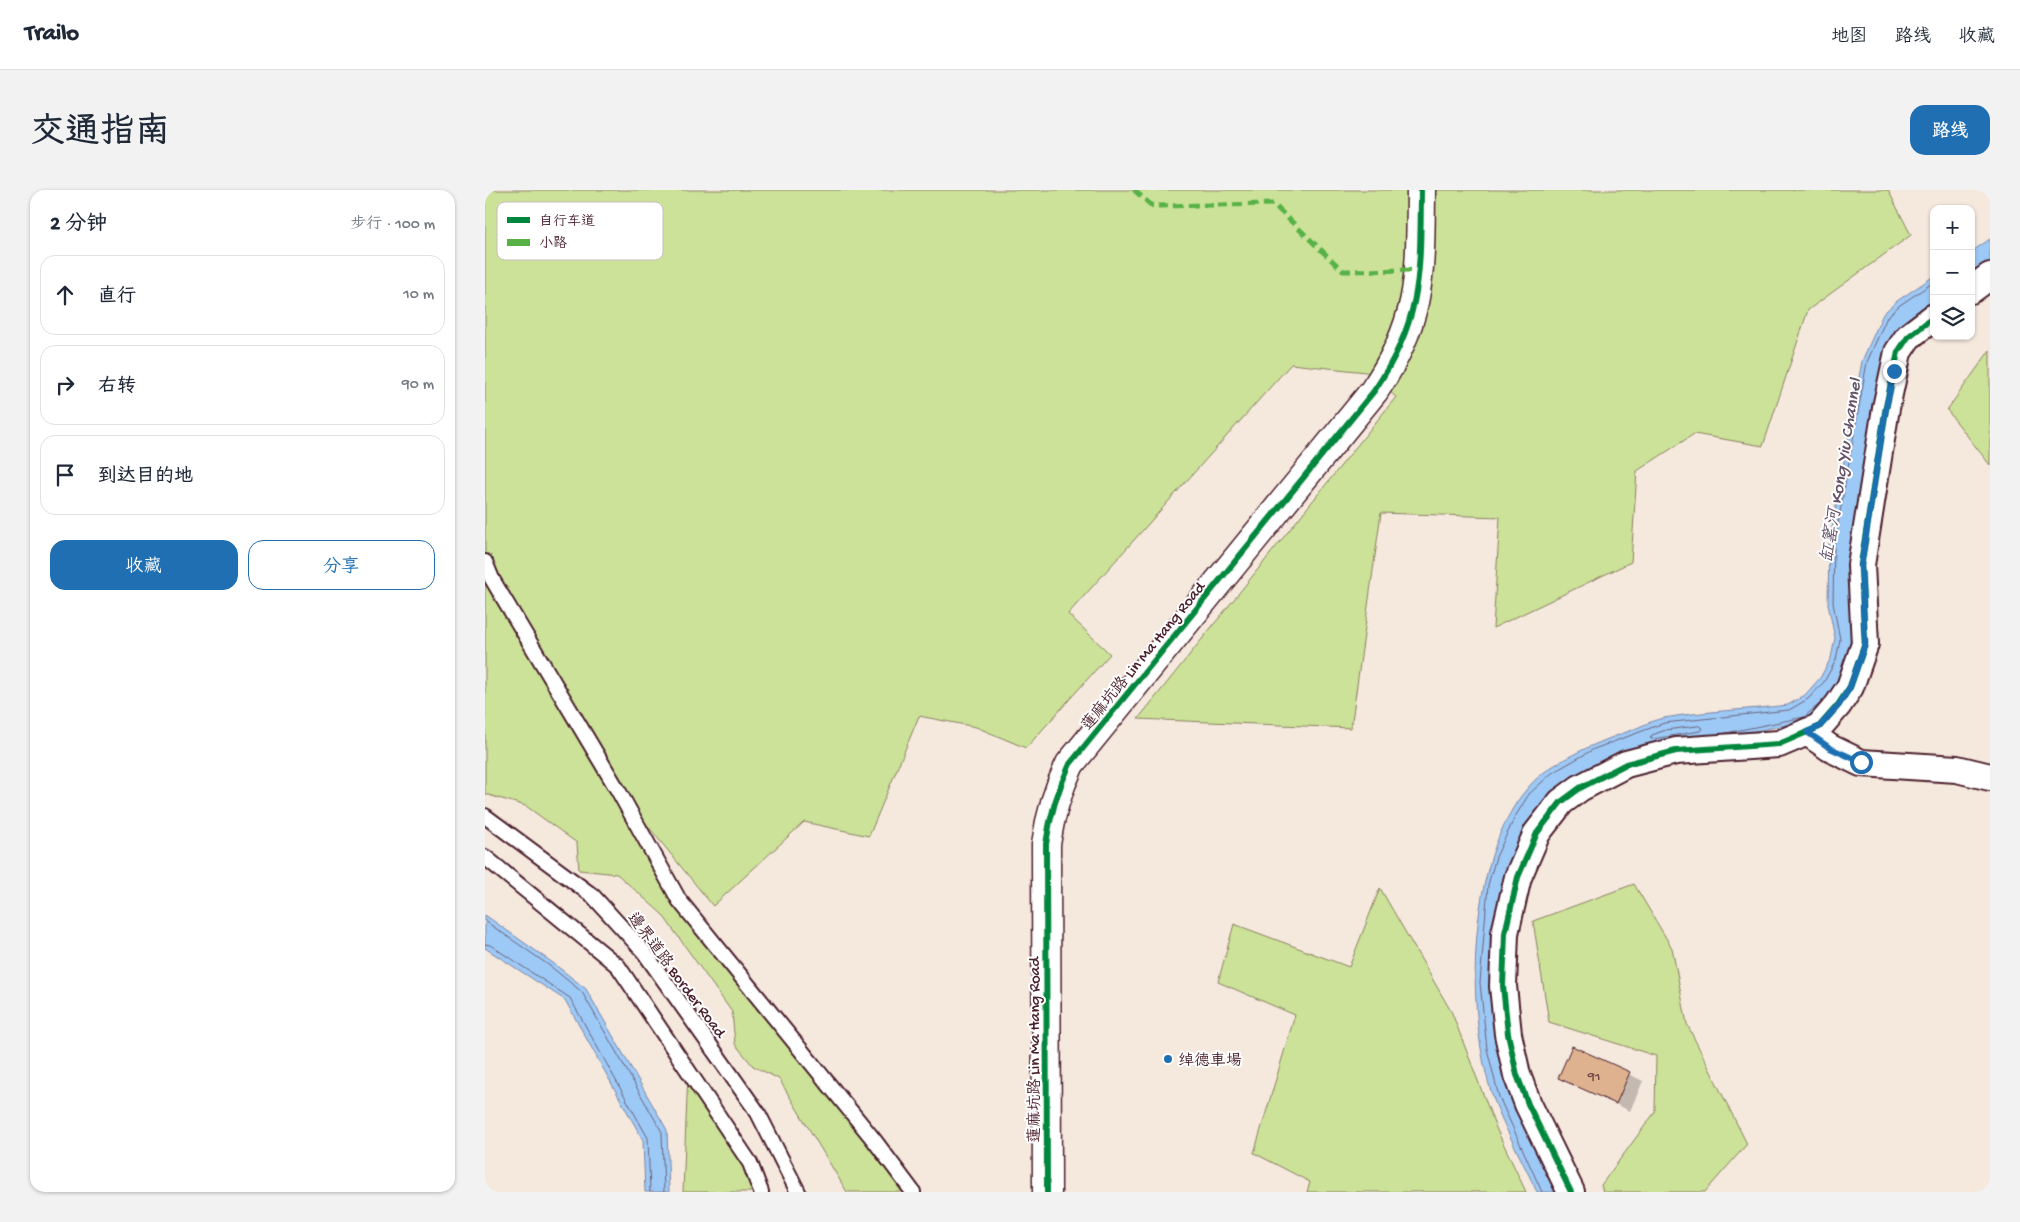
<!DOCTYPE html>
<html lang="zh">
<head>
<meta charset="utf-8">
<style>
	body { margin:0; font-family:"Gochi Hand","LXGW WenKai TC",sans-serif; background:#f2f2f3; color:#1f2937 }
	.controls { position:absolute; right:15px; top:15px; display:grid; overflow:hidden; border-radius:10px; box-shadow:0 1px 4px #0004 }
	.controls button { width:45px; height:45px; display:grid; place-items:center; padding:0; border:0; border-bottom:1px solid #e0e1e3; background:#fff; color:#1f2937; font:25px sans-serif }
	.stop { position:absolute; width:15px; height:15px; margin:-11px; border:4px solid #1f6fb2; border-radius:50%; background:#fff }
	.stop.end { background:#1f6fb2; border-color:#fff; box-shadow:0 1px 5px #0008 }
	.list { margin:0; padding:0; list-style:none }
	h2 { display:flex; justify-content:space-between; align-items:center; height:65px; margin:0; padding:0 20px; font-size:21px }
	h2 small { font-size:16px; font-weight:400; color:#747a83 }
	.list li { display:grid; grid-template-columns:32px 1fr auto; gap:15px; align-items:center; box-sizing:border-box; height:80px; margin:0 10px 10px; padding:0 10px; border:1px solid #e0e1e3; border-radius:15px }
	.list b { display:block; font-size:19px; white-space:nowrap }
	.list em { font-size:16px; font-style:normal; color:#747a83 }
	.actions { display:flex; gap:10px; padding:15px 20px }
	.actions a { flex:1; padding:11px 0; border:1px solid #1f6fb2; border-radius:15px; text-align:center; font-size:18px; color:#1f6fb2 }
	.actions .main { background:#1f6fb2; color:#fff }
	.icon { flex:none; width:28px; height:28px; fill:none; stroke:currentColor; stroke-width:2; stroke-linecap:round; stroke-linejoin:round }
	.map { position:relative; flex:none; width:1505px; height:1002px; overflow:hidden; border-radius:15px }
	header { display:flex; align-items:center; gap:30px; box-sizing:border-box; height:70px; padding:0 25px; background:#fff; border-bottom:1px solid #e0e1e3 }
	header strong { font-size:24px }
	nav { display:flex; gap:28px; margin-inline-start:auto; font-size:18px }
	.intro { display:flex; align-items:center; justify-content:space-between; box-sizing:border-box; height:120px; padding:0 30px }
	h1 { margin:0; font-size:35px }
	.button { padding:12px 22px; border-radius:15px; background:#1f6fb2; color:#fff; font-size:18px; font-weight:700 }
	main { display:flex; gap:30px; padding:0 30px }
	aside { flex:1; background:#fff; border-radius:15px; box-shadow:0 1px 4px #0004 }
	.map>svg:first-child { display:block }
</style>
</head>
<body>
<header>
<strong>Trailo</strong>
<nav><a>地图</a><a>路线</a><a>收藏</a></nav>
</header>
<div class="intro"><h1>交通指南</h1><a class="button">路线</a></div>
<main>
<aside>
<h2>2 分钟<small>步行 · 100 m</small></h2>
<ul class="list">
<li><svg class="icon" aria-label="ahead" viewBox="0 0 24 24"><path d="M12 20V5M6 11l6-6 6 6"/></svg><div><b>直行</b></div><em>10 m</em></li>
<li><svg class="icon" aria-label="right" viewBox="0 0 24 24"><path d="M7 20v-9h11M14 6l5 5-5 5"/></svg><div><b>右转</b></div><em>90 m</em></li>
<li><svg class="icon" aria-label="arrive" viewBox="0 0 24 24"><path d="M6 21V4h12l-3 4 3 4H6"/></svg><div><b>到达目的地</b></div></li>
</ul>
<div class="actions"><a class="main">收藏</a><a>分享</a></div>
</aside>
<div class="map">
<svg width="1505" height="1002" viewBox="0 0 1505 1002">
	<rect width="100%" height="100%" fill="#f5e8dd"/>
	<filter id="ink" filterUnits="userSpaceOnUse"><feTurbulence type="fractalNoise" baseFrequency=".02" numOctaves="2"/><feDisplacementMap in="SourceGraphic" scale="10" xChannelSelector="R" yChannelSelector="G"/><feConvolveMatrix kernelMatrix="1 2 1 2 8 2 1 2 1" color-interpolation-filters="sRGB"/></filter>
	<g filter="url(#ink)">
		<g fill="#cbe298" stroke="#8a8062">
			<path d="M 0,0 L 1403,0 L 1426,45 L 1323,120 L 1278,256 L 1209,244 L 1152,281 L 1146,372 L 1008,438 L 1015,327 L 896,323 L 866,538 L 653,529 L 911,207 L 881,182 L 806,174 L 583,424 L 625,464 L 541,558 L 491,537 L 434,526 L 384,646 L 319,632 L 228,716 L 154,625 L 194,710 L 427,1002 L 362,1002 L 294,889 L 268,876 L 250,854 L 247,822 L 177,724 L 132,684 L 94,680 L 92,653 L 41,616 L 0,604 Z"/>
			<path d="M 1505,160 L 1505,275 L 1462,220 Z"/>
			<path d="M 1149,694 L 1187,758 L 1202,834 L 1262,954 L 1220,1002 L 1118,1002 L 1116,995 L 1170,922 L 1171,866 L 1064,832 L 1048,731 Z"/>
			<path d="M 895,698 L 967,823 L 1011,938 L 1041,1002 L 822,1002 L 825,992 L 769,963 L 810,825 L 733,792 L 749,734 L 864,777 Z"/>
			<path d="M 203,883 L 254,957 L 272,1002 L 198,1002 Z"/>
		</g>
		<g fill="#9dc9f6" stroke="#7c85a5">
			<path d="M 1505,49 L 1505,74 L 1486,87 L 1486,62 Z"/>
			<path d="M 1449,86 L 1449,114 L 1430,128 L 1372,443 L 1353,504 L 1321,531 L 1147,565 L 1105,582 L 1023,702 L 1034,906 L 1078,1002 L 1052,1002 C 1038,972 1021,941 1009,910 C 977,823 980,635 1065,578 C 1091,561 1119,550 1147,540 C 1157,536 1168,530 1179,528 C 1219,521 1262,520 1303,515 L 1320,505 L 1335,488 L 1346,468 L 1350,448 L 1343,414 L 1344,355 L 1377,171 L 1398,124 L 1412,111 Z"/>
			<path d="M 0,725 L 68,773 L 101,799 L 182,940 L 184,1002 L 160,1002 L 158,950 L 80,810 L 0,758 Z"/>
		</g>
		<path fill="#0003" d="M 1088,858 L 1158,891 L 1145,921 L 1075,888 Z"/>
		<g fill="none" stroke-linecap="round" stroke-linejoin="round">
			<g stroke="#6b637c" stroke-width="1">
				<path d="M 1214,536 L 1217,538 L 1215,541 L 1168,549 L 1165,548 L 1167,545 L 1181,540 Z"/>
				<path d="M 1236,544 L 1319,527 L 1338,511"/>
				<path d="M 0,731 L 65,776 L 97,802 L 177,942 L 179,1002"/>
				<path d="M 0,754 L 5,755 L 85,808 L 163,948 L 165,1002"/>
				<path d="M 1057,1002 L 1014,907 L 1002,859 L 995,793 L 1003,695 L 1011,667 L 1030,627 L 1044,604 L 1067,583 L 1109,559 L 1179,533 L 1304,520 L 1323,509 L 1339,492 L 1351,470 L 1355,449 L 1348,413 L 1349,356 L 1382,172 L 1402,127 L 1415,115 L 1449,92"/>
			</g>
		</g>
		<path fill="#deb28f" stroke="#4a1f2b" d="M 1087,856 L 1145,882 L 1131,914 L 1073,888 Z"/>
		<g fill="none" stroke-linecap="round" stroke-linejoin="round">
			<g stroke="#4a1f2b" stroke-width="18">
				<g id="service">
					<path d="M 0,372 L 7,389 L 134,602 L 194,710 L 389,950 L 428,1002"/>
					<path d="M 0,626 L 108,706 L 159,762 L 273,923 L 313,1002"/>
					<path d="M 0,667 L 133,776 L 265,973 L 276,1002"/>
				</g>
			</g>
			<g stroke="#4a1f2b" stroke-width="30">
				<g id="minor">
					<path d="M 1486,100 L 1505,86"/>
					<path d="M 1322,542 L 1345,558 L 1376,573 L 1472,579 L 1505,587"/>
					<path d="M 1086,1002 L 1043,914 L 1032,885 L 1023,844 L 1018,796 L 1020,743 L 1033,687 L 1052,643 L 1076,612 L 1095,598 L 1141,574 L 1191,561 L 1294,554 L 1334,537 L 1353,515 L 1365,497 L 1380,454 L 1376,375 L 1401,218 L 1413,162 L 1423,147 L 1449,127"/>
				</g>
			</g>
			<g stroke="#4a1f2b" stroke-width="31">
				<path id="tertiary" d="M 562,1002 L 561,654 C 565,625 572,601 585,574 L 889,201 C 938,129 935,83 936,0"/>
			</g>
			<use href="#service" stroke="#fff" stroke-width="14"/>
			<use href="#minor" stroke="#fff" stroke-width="26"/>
			<use href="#tertiary" stroke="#fff" stroke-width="28"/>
			<path stroke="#57b146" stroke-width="5" stroke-dasharray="10 5" stroke-linecap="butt" d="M 649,0 L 667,16 L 788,14 L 858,81 L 935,80"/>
			<g stroke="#fff" stroke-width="9">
				<g id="cycleway">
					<path d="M 562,1002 L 561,654 C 565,625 572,601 585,574 L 889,201 C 938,129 935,83 936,0"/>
					<path d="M 1086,1002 L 1043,914 L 1032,885 L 1023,844 L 1018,796 L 1020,743 L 1033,687 L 1052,643 L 1076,612 L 1095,598 L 1141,574 L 1191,561 L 1294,554 L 1334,537 L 1353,515 L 1365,497 L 1380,454 L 1376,375 L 1401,218 L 1413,162 L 1423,147 L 1449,127"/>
				</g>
			</g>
			<use href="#cycleway" stroke="#00873e" stroke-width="6"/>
		</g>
	</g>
	<g fill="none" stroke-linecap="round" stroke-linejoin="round" filter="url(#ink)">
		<path stroke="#1f6fb2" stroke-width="6" d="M 1376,572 L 1345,558 L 1322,542 L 1334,537 L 1354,515 L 1365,497 L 1380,454 L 1376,376 L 1401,218 L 1409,181"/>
	</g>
	<circle fill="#1f6fb2" stroke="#fff" stroke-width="2" cx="683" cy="869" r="5"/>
	<g text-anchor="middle" stroke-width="4" stroke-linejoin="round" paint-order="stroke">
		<g font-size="14" fill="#6f4444">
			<text x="1109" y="890">91</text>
		</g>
		<g font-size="16" fill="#4a1f2b" stroke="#fff">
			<text transform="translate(657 465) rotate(-51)" y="6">蓮麻坑路 Lin Ma Hang Road</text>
			<text transform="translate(193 784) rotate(53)" y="6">邊界道路 Border Road</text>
			<text transform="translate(548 860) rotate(-90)" y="6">蓮麻坑路 Lin Ma Hang Road</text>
		</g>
		<g font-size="16" fill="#4a1f2b" stroke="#fff" text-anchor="start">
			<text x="693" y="875">绰德車場</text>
		</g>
		<g font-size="18" font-style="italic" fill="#635268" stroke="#fff">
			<text transform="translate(1355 280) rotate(-81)" y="6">缸窰河 Kong Yiu Channel</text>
		</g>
	</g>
	<rect x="12" y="12" width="166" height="58" rx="8" fill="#fff" stroke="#c9bcbf" stroke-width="1"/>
	<rect x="22" y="27" width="23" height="6" fill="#00873e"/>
	<rect x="22" y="49" width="23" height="7" fill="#57b146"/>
	<g font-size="14" fill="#4a1f2b">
		<text x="54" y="35">自行车道</text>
		<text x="54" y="57">小路</text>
	</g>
</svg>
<div class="controls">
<button>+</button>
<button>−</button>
<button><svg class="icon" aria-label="layers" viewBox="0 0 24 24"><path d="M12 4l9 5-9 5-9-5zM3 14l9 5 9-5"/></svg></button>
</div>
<div class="stop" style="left:1376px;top:572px"></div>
<div class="stop end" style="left:1409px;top:181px"></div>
</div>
</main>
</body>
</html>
